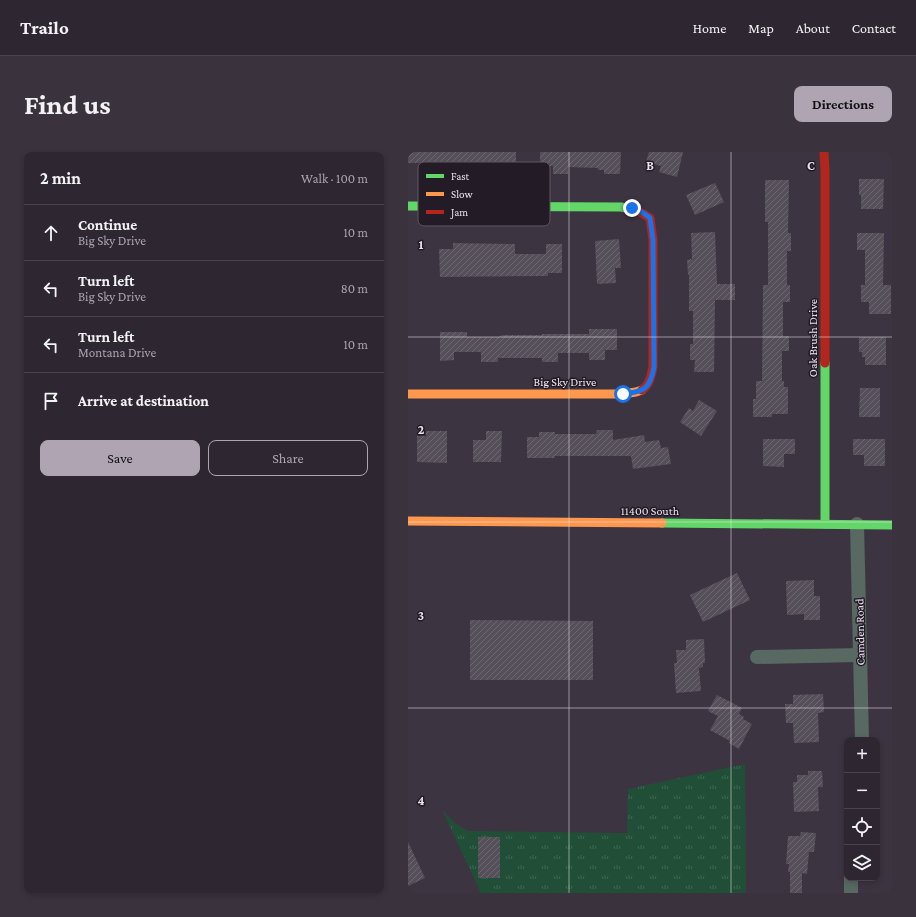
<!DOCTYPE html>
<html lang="en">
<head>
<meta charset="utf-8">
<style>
	body { margin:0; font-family:"Crimson Pro",serif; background:#3a333d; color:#f1f3f6 }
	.controls { position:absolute; right:12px; bottom:12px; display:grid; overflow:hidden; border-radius:8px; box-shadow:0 2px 6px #0003 }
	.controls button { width:36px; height:36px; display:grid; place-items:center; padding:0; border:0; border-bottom:1px solid #49444d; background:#2e2731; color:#f1f3f6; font:20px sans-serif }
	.stop { position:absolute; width:12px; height:12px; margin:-9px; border:3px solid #1a73e8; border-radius:50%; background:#fff }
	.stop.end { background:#1a73e8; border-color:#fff; box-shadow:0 1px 4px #0008 }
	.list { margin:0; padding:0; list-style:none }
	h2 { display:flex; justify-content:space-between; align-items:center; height:52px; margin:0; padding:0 16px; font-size:17px }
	h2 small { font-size:13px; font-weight:400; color:#a7a5ab }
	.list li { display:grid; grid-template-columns:26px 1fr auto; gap:12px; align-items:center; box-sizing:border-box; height:56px; padding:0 16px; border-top:1px solid #49444d }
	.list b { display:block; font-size:15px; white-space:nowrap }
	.list p { margin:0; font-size:13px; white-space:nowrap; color:#a7a5ab }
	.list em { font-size:13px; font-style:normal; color:#a7a5ab }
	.actions { display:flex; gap:8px; padding:12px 16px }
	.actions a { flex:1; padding:9px 0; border:1px solid #aea4b2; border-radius:8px; text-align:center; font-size:14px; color:#aea4b2 }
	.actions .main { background:#aea4b2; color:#111 }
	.icon { flex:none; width:22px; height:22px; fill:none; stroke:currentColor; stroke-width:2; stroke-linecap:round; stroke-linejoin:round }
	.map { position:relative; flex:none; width:484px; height:741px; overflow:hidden; border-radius:8px }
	header { display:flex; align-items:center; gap:24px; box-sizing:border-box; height:56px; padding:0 20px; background:#2e2731; border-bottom:1px solid #49444d }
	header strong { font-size:19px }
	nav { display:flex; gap:22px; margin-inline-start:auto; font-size:14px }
	.intro { display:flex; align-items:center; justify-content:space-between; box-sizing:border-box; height:96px; padding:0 24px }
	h1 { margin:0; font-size:28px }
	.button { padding:10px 18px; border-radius:8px; background:#aea4b2; color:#111; font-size:14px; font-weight:700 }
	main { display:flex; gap:24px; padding:0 24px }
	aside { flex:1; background:#2e2731; border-radius:8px; box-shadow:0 2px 6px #0003 }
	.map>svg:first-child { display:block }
</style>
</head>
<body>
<header>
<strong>Trailo</strong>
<nav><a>Home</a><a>Map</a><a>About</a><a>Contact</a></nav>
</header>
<div class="intro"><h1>Find us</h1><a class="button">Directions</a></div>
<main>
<aside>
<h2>2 min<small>Walk · 100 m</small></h2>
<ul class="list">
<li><svg class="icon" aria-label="ahead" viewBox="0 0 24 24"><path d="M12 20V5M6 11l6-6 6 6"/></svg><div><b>Continue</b><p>Big Sky Drive</p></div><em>10 m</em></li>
<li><svg class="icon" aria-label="left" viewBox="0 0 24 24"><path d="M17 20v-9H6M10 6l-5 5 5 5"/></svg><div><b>Turn left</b><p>Big Sky Drive</p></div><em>80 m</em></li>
<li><svg class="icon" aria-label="left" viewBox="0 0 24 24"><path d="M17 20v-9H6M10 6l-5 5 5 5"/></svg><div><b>Turn left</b><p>Montana Drive</p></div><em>10 m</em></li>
<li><svg class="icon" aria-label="arrive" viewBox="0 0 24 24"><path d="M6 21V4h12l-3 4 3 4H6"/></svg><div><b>Arrive at destination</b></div></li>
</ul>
<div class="actions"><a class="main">Save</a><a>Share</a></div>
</aside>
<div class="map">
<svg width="484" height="741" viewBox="0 0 484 741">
	<defs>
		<pattern id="grass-tufts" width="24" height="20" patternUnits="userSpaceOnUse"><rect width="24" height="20" fill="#204e37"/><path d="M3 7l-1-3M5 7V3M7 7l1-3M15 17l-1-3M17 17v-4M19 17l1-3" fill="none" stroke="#416754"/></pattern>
		<pattern id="building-hatch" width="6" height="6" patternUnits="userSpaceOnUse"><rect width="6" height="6" fill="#554f5a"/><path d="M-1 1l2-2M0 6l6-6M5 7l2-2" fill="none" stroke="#6e6872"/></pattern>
	</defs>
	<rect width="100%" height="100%" fill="#3d3441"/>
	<path fill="url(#grass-tufts)" d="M 337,612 L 338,741 L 73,741 L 34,658 L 47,671 L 60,679 L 219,681 L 220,637 Z"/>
	<g fill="url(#building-hatch)">
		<path d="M 0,0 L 108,0 L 108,19 L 93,19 L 93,11 L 60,11 L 60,20 L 45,19 L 45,14 L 39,14 L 39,11 L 0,11 Z"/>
		<path d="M 132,0 L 213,0 L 212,22 L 196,22 L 196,18 L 190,18 L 190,16 L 160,15 L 160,22 L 145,22 L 145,14 L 132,14 Z"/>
		<path d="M 241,0 L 275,0 L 269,25 L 251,20 L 253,14 L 238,10 Z"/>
		<path d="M 451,27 L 476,27 L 475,57 L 453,57 L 453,43 L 451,43 Z"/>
		<path d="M 357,28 L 381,28 L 380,81 L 383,81 L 383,99 L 379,99 L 379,133 L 382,133 L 382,150 L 375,150 L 375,184 L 381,184 L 381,199 L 374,199 L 374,229 L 376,229 L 376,235 L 380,235 L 380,262 L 364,262 L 364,265 L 345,265 L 345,247 L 348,247 L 348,229 L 354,229 L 355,133 L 360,133 L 360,70 L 357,70 Z"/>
		<path d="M 307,31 L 316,50 L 287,63 L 278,43 Z"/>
		<path d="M 307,80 L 309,132 L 327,132 L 327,148 L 307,148 L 306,220 L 286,220 L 287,208 L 282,208 L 282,192 L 285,192 L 285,159 L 281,159 L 281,123 L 280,123 L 279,108 L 284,107 L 283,81 Z"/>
		<path d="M 449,81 L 476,81 L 475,133 L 483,133 L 483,162 L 461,162 L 461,150 L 453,150 L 453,133 L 457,133 L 457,98 L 449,98 Z"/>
		<path d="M 211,87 L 213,116 L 207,116 L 208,131 L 189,132 L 187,89 Z"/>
		<path d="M 45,91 L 107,92 L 107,102 L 138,102 L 138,92 L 154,92 L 154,121 L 140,121 L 140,124 L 32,125 L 31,97 L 45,97 Z"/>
		<path d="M 181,177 L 209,177 L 209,198 L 197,198 L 197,208 L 181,208 L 181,201 L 150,201 L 150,210 L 134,210 L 134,206 L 90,206 L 90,210 L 73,210 L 73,200 L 46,200 L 46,208 L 32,209 L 32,180 L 59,180 L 59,185 L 91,185 L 94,183 L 134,183 L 134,182 L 181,182 Z"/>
		<path d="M 451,185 L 478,185 L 478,213 L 457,213 L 457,205 L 454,205 L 454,200 L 451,200 Z"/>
		<path d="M 452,236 L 472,236 L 472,265 L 451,265 Z"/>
		<path d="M 291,248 L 309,259 L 293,284 L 272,270 L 281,256 L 285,259 Z"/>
		<path d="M 189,278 L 205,278 L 205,288 L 236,283 L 237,290 L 251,288 L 253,296 L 260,295 L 263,312 L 225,317 L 223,304 L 147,304 L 146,306 L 119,306 L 119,285 L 131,285 L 131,280 L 147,280 L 147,282 L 188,282 Z"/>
		<path d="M 18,279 L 39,279 L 39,311 L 9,310 L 9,284 L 18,284 Z"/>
		<path d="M 78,279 L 94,279 L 93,310 L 65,310 L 65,288 L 78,288 Z"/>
		<path d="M 355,287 L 387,287 L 387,302 L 376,302 L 376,315 L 355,314 Z"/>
		<path d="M 445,287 L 477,287 L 477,314 L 456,314 L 456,303 L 445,303 Z"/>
		<path d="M 329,421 L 342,448 L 295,470 L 282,443 Z"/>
		<path d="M 406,428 L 406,444 L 412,444 L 412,468 L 396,468 L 396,462 L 379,463 L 378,429 Z"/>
		<path d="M 62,468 L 185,469 L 185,528 L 62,528 Z"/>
		<path d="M 296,487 L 297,511 L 295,511 L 295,515 L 291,516 L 293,539 L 268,541 L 266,511 L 269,511 L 268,498 L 278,498 L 278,488 Z"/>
		<path d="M 415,542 L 416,560 L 410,561 L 411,590 L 386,591 L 385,571 L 378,571 L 377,552 L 385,552 L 385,543 Z"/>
		<path d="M 309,543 L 334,556 L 331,562 L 336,565 L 335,567 L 344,572 L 331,597 L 321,591 L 322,589 L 302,578 L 310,564 L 300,559 Z"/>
		<path d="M 400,619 L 414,619 L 415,635 L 410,635 L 411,659 L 386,660 L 385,630 L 389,630 L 389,623 L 400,623 Z"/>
		<path d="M 393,680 L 408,681 L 406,700 L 401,700 L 399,722 L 394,721 L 394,741 L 382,741 L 382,720 L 380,720 L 381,712 L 378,712 L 380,684 L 392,684 Z"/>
		<rect x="70" y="685" width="22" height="41"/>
		<path d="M 0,690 L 17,726 L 0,734 Z"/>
	</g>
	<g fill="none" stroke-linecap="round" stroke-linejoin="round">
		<g stroke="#586962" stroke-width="14">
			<path d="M 449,372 L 454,588"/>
			<path d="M 349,505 L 452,503"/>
			<path d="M 443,726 L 443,741"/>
		</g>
		<g stroke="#63d668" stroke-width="9">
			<path d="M 0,54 L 213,55 L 222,57"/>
			<path d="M 417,211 L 417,372"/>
			<path d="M 254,371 L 484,373"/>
		</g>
		<g stroke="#ff974d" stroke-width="9">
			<path d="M 0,242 L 215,242 L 228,240 L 234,238"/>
			<path d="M 0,369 L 254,371"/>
		</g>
		<g stroke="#b3261e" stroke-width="9">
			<path d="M 416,0 L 417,18 L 417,211"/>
			<path d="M 222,57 L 232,60 L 242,66 L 245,88 L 245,215 C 243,224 242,232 234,238"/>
		</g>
	</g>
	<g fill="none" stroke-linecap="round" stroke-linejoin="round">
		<path stroke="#1a73e8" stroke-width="5" d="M 215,242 C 236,240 242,237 246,215 L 245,88 L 242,66 L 234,60 L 224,56"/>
	</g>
	<path fill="none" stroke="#ebe1ef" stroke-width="1" stroke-opacity="0.55" d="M 161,0 L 161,741M 323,0 L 323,741M 0,185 L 484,185M 0,370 L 484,370M 0,556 L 484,556"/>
	<g text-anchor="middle" stroke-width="3" stroke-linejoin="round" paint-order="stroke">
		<g font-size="12" fill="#ebe1ef" stroke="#231b25">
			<text transform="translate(405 186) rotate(-90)" y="4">Oak Brush Drive</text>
			<text x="157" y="234">Big Sky Drive</text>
			<text x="242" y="363">11400 South</text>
			<text transform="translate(452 480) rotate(-91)" y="4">Camden Road</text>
		</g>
	</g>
	<rect x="10" y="10" width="132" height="64" rx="6" fill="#231b25" stroke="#5f5662" stroke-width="1"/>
	<rect x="18" y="22" width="18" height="4" fill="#63d668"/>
	<rect x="18" y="40" width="18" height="4" fill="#ff974d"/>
	<rect x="18" y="58" width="18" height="4" fill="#b3261e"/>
	<g font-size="11" fill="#ebe1ef">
		<text x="43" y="28">Fast</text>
		<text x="43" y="46">Slow</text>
		<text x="43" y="64">Jam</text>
	</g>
	<g font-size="13" text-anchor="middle" font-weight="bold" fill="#ebe1ef" stroke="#231b25" stroke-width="3" stroke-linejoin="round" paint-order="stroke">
		<text x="242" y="18">B</text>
		<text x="403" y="18">C</text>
		<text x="13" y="97">1</text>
		<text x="13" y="282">2</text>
		<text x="13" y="468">3</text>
		<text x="13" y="653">4</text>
	</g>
</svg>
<div class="controls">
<button>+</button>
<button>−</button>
<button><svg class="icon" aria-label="locate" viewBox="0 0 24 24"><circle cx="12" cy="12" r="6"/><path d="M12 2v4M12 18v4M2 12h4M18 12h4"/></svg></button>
<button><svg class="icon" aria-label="layers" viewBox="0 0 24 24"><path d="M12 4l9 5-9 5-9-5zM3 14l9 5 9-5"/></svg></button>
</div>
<div class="stop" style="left:215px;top:242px"></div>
<div class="stop end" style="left:224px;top:56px"></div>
</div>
</main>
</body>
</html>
